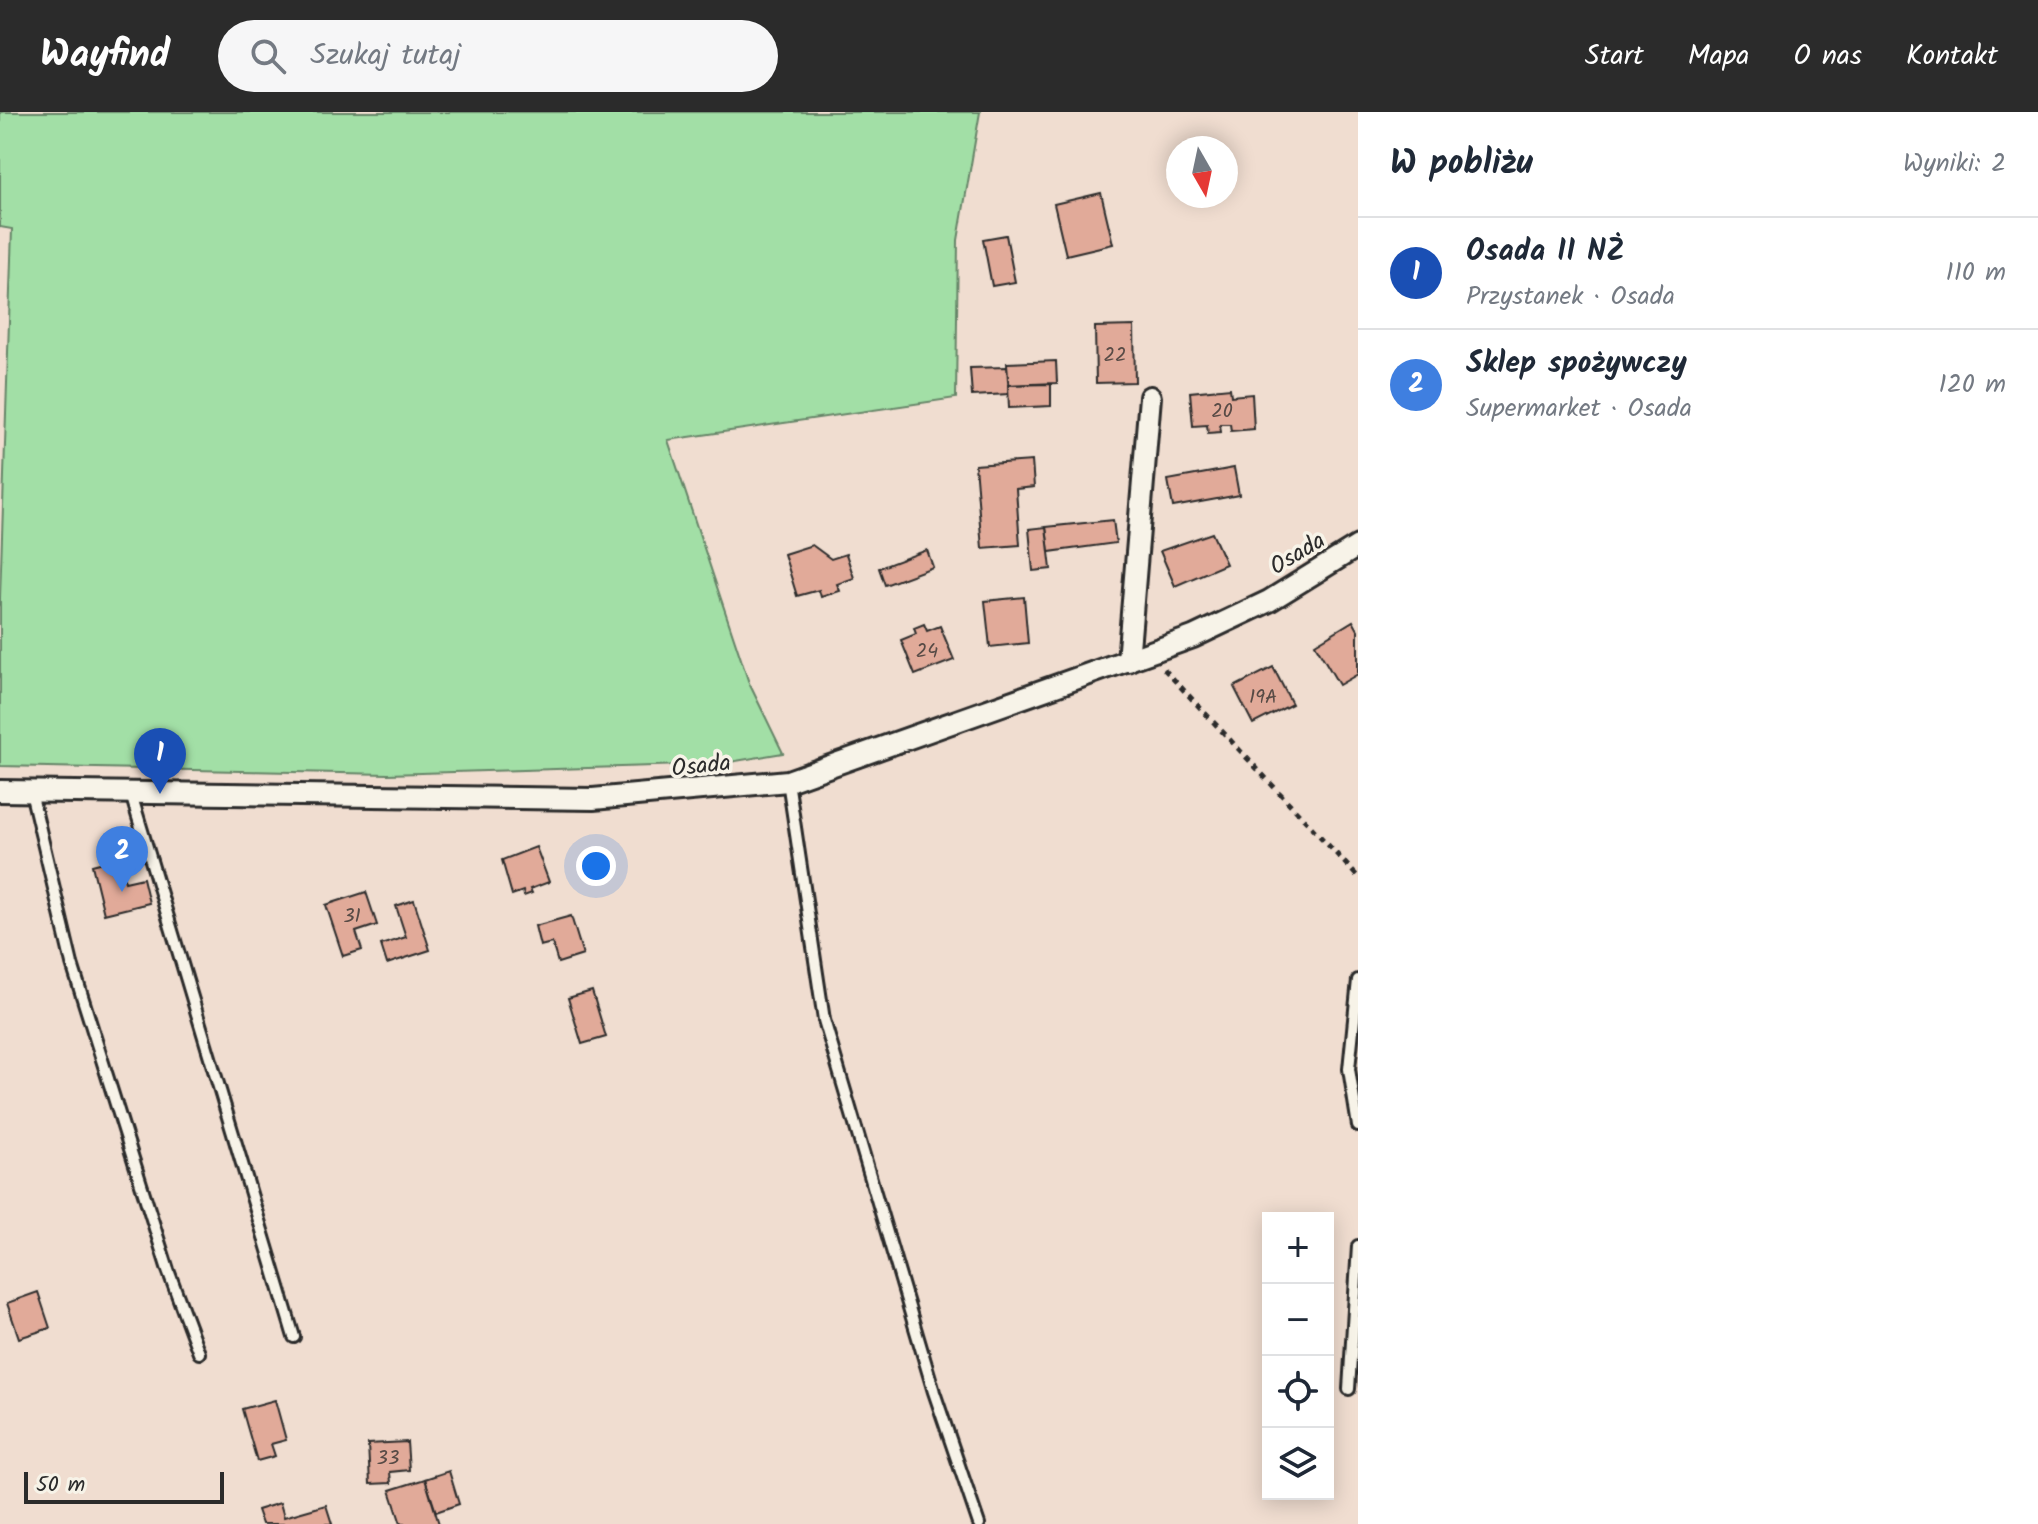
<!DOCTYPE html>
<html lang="pl">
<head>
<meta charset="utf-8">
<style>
	body { margin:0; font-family:Kalam,sans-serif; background:#f6f6f7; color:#1f2937 }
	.controls { position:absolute; right:24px; bottom:24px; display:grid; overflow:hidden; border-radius:0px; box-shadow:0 4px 20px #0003 }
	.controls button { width:72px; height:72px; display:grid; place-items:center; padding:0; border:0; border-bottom:2px solid #e0e1e3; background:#fff; color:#1f2937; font:40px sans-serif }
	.compass { position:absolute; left:1166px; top:24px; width:72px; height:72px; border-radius:50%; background:#fff; box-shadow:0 4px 20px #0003; rotate:171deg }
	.scale { position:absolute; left:24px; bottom:20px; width:200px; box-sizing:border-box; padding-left:8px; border:4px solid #2b2b2b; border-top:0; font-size:22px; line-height:28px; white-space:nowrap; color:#2b2b2b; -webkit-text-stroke:6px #f7f3e8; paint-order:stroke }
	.you { position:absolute; left:596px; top:754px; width:28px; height:28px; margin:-20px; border:6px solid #fff; border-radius:50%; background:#1a73e8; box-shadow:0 0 0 12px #1a73e833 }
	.badge { display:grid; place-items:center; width:52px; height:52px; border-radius:50%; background:#2b2b2b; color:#fff; font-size:26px; font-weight:700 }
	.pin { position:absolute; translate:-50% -66px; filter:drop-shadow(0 2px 4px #0008) }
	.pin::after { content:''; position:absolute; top:42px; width:28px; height:24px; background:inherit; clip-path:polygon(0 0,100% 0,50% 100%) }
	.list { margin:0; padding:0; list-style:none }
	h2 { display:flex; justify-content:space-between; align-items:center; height:104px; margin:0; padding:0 32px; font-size:34px }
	h2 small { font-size:26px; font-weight:400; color:#747a83 }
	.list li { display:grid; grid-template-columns:52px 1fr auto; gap:24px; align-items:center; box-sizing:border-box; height:112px; padding:0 32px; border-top:2px solid #e0e1e3 }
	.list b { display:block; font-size:30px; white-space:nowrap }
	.list p { margin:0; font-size:26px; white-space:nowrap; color:#747a83 }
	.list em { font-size:26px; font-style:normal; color:#747a83 }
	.icon { flex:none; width:44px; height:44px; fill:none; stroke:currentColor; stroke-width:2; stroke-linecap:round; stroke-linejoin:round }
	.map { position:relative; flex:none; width:1358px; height:1412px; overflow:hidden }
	header { display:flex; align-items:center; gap:48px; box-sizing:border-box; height:112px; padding:0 40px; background:#2b2b2b; color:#fff }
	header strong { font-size:38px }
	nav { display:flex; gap:44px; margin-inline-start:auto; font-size:28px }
	.search { width:560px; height:72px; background:#f6f6f7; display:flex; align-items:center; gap:20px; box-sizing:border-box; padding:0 28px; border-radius:44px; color:#747a83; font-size:30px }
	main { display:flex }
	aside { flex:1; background:#fff }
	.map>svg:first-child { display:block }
</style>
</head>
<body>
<header>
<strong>Wayfind</strong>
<div class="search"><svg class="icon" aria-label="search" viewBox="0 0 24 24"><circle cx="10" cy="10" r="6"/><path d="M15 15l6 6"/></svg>Szukaj tutaj</div>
<nav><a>Start</a><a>Mapa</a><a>O nas</a><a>Kontakt</a></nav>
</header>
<main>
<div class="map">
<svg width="1358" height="1412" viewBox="0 0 1358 1412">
	<rect width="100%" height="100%" fill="#f0ddd0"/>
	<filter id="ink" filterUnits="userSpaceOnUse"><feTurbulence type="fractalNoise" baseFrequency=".0125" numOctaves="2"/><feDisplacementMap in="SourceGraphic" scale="16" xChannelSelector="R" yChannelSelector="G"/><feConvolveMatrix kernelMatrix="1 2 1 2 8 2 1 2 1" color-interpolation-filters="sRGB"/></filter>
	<g filter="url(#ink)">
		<path fill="#a2dfa6" stroke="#668568" stroke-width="2" d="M 0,0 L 980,0 L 958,128 L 956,286 L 668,328 L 749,571 L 783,641 L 718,652 L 388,662 L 0,654 L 0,486 L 12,117 L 0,115 Z"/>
		<g fill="#e1aa99" stroke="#2b2b2b" stroke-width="2">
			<path d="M 1101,81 L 1113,132 L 1066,143 L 1054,92 Z"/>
			<path d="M 1006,123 L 1015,170 L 992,174 L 983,127 Z"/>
			<path d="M 1134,214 L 1135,270 L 1096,271 L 1095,215 Z"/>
			<path d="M 1056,249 L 1057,271 L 1008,273 L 1007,251 Z"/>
			<path d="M 1007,255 L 1009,282 L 972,284 L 970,256 Z"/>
			<path d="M 1051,272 L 1051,294 L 1009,296 L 1008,273 Z"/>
			<path d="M 1230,276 L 1231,284 L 1252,282 L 1254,317 L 1231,319 L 1230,312 L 1220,312 L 1221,320 L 1208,321 L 1207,313 L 1193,314 L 1190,280 Z"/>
			<path d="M 1032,349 L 1034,375 L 1016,377 L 1020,433 L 982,436 L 975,353 Z"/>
			<path d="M 1234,356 L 1239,383 L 1173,395 L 1168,368 Z"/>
			<path d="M 1113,408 L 1116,431 L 1049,440 L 1046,415 Z"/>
			<path d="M 1046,415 L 1051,457 L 1033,459 L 1029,417 Z"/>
			<path d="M 1212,421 L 1226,452 L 1175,474 L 1160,439 Z"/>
			<path d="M 812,433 L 831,447 L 846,442 L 854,466 L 837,472 L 840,479 L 821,485 L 819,478 L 797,484 L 784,442 Z"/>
			<path d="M 927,438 L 933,455 L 885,473 L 879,456 Z"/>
			<path d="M 1024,485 L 1028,531 L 990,535 L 985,489 Z"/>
			<path d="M 1353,509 L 1358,518 L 1358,562 L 1339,573 L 1315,532 Z"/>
			<path d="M 924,512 L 927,519 L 940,514 L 954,548 L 915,563 L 901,528 L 916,522 L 914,516 Z"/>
			<path d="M 1273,555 L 1292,592 L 1253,612 L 1234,575 Z"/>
			<path d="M 536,735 L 549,770 L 530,777 L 532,781 L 524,784 L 523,779 L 512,783 L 502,748 Z"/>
			<path d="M 119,746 L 125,770 L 143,766 L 149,791 L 104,802 L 92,753 Z"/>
			<path d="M 366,780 L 377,813 L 356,820 L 362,838 L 343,844 L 326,793 Z"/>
			<path d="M 414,788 L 430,838 L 387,852 L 381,833 L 406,825 L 396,794 Z"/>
			<path d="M 571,804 L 583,843 L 558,851 L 552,831 L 540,834 L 535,814 Z"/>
			<path d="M 592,879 L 606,925 L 582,932 L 568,886 Z"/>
			<path d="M 38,1180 L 50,1216 L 19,1226 L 7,1191 Z"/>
			<path d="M 275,1288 L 286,1328 L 271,1332 L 275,1344 L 257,1349 L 242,1297 Z"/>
			<path d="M 407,1330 L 409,1358 L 390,1360 L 391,1371 L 370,1372 L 368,1332 Z"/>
			<path d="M 449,1359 L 459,1392 L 436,1400 L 425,1367 Z"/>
			<path d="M 425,1367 L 439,1412 L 401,1412 L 390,1378 Z"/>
			<path d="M 280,1391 L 284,1405 L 326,1393 L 332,1412 L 262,1412 L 257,1398 Z"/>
		</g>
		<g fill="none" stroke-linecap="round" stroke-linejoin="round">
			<g stroke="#2b2b2b" stroke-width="16">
				<g id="service">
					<path d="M 788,669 L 824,908 L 934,1280 L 979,1412"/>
					<path d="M 31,680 L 72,852 L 168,1158 L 199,1241"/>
					<path d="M 131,682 L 294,1225"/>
					<path d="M 1358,868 L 1349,957 L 1358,1014"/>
					<path d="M 1349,1277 L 1358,1134"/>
				</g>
			</g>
			<g stroke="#2b2b2b" stroke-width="26">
				<g id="minor">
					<path d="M 1128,549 L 1150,285"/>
					<path d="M 0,679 L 593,687 L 788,669 L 1193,525 L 1269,489 L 1358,434"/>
				</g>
			</g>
			<path stroke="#2b2b2b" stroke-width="5" stroke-dasharray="6 6" stroke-linecap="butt" d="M 1164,557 L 1358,765"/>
			<use href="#service" stroke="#f7f3e8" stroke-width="10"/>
			<use href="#minor" stroke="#f7f3e8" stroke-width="20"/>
		</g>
	</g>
	<g text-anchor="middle" stroke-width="7" stroke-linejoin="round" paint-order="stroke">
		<g font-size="20" fill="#584b46">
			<text x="1115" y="249">22</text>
			<text x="1222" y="305">20</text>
			<text x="927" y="545">24</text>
			<text x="1263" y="591">19A</text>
			<text x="352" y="810">31</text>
			<text x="388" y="1352">33</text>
		</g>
		<g font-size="24" fill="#2b2b2b" stroke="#f7f3e8">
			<text transform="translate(1297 441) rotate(-31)" y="8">Osada</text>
			<text transform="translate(701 653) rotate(-6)" y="8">Osada</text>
		</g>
	</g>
</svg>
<div class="controls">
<button>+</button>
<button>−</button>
<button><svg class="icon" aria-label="locate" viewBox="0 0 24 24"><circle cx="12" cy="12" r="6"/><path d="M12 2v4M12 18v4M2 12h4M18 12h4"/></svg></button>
<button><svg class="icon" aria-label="layers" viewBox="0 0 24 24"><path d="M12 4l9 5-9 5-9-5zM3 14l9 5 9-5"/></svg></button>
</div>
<svg class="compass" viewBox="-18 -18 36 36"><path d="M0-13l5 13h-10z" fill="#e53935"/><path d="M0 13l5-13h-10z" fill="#747a83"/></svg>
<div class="scale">50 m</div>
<div class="you"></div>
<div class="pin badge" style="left:160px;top:682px;background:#1a4fb4">1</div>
<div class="pin badge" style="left:122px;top:780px;background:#3f7fe0">2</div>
</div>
<aside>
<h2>W pobliżu<small>Wyniki: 2</small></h2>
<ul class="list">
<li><span class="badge" style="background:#1a4fb4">1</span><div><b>Osada II NŻ</b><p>Przystanek · Osada</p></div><em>110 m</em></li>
<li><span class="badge" style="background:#3f7fe0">2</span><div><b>Sklep spożywczy</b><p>Supermarket · Osada</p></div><em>120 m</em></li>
</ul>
</aside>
</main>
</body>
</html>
